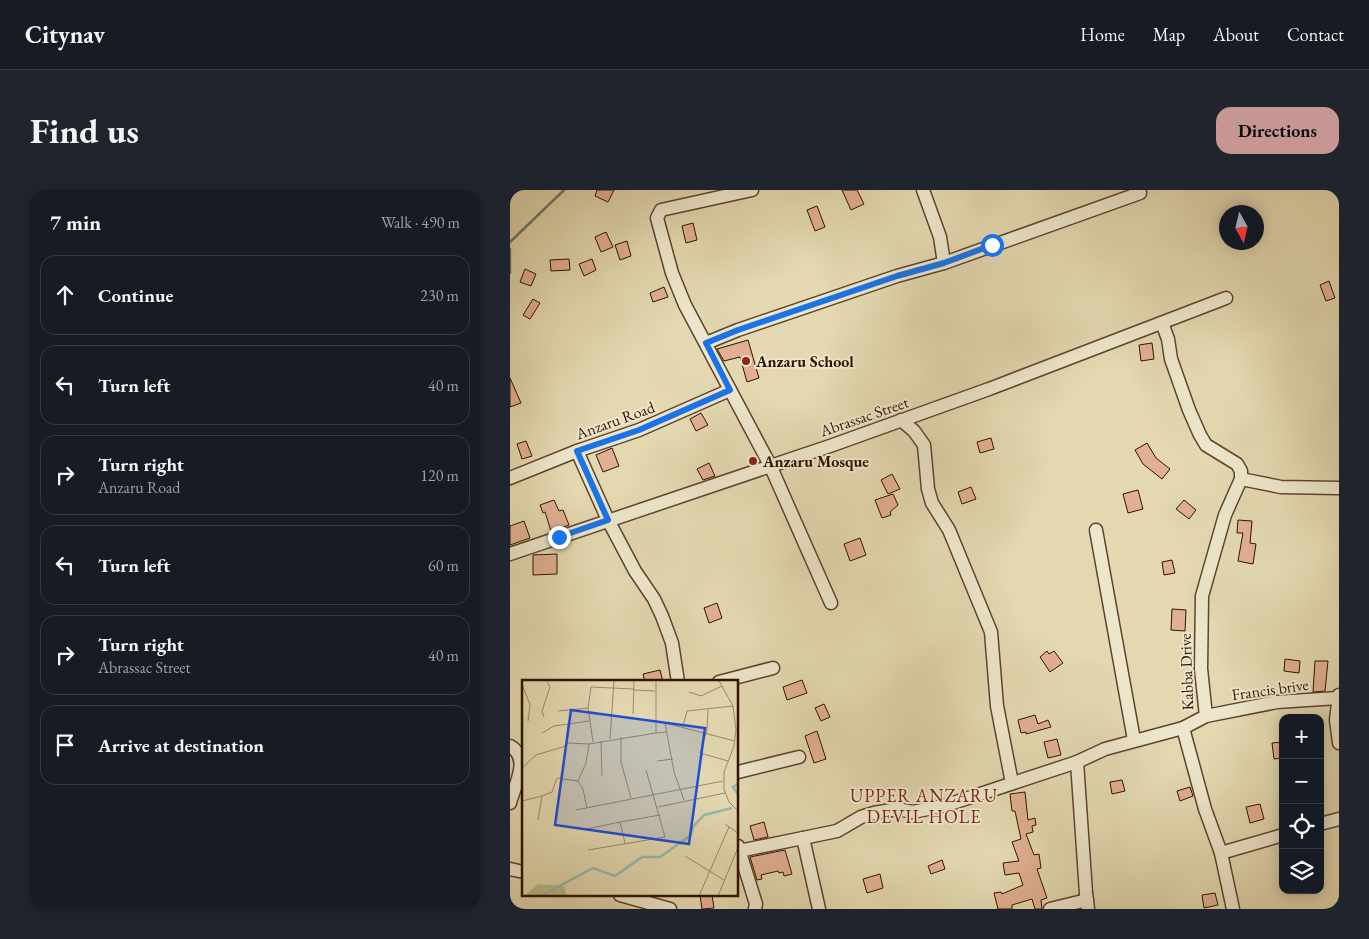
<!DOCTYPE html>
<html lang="en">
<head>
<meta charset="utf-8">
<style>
	body { margin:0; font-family:"EB Garamond",serif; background:#20242c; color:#f1f3f6 }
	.controls { position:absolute; right:15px; bottom:15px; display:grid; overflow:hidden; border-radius:10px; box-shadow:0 2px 12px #0003 }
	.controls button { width:45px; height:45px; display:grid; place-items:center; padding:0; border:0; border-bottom:1px solid #363941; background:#171b24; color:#f1f3f6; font:25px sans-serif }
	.compass { position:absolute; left:709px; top:15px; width:45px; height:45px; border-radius:50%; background:#171b24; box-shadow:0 2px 12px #0003; rotate:172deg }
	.stop { position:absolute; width:15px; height:15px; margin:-11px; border:4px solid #1a73e8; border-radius:50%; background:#fff }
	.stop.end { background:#1a73e8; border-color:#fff; box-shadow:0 1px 5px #0008 }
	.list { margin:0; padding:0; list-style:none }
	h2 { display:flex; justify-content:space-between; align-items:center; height:65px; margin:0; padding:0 20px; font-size:21px }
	h2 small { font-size:16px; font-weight:400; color:#9ea1a6 }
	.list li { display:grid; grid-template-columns:32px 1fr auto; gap:15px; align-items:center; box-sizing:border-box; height:80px; margin:0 10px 10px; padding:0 10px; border:1px solid #363941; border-radius:15px }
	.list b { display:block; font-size:19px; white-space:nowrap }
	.list p { margin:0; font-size:16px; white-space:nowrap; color:#9ea1a6 }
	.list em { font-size:16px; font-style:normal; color:#9ea1a6 }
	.icon { flex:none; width:28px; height:28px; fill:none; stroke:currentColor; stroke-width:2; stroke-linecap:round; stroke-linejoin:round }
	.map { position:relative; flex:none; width:829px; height:719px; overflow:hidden; border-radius:15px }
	header { display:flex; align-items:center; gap:30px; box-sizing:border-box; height:70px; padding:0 25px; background:#171b24; border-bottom:1px solid #363941 }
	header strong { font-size:24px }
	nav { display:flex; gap:28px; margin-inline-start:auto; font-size:18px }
	.intro { display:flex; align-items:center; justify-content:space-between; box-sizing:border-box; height:120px; padding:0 30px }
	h1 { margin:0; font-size:35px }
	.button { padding:12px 22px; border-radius:15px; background:#c59692; color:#111; font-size:18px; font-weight:700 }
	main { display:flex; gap:30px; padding:0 30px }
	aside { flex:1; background:#171b24; border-radius:15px; box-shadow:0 2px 12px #0003 }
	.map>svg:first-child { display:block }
</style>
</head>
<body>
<header>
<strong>Citynav</strong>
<nav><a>Home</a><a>Map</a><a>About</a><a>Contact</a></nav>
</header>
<div class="intro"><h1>Find us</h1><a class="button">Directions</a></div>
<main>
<aside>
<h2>7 min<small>Walk · 490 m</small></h2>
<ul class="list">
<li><svg class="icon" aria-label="ahead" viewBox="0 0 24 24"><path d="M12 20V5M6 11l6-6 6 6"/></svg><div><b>Continue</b></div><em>230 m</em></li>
<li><svg class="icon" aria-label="left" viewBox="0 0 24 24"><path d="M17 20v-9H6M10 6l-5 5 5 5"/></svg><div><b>Turn left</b></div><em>40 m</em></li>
<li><svg class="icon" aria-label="right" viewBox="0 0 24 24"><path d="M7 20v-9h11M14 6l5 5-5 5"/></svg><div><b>Turn right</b><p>Anzaru Road</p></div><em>120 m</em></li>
<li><svg class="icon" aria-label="left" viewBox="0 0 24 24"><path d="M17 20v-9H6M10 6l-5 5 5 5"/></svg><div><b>Turn left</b></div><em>60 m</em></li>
<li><svg class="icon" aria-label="right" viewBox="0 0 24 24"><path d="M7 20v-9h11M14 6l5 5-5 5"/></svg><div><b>Turn right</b><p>Abrassac Street</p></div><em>40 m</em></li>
<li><svg class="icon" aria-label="arrive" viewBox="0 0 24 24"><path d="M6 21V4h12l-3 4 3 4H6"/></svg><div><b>Arrive at destination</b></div></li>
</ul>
</aside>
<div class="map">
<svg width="829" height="719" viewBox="0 0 829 719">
	<rect width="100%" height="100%" fill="#e3d8b0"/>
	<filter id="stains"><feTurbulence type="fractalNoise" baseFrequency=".004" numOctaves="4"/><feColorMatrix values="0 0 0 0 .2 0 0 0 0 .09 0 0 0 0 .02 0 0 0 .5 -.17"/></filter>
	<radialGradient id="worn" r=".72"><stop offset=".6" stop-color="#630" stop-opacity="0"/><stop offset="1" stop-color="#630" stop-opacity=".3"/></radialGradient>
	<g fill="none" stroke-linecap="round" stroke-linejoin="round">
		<g stroke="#6d7669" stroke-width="2.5">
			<path d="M 0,52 L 54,0"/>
			<path d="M 0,59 L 0,83"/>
		</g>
	</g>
	<g fill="#e1af92" stroke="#301200">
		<path d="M 87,0 L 104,0 L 98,12 L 85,6 Z"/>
		<path d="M 332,0 L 347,0 L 354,14 L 341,20 Z"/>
		<path d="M 307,16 L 315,37 L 305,41 L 297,20 Z"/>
		<path d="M 183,33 L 187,50 L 176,53 L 172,36 Z"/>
		<path d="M 96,42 L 103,57 L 91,62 L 85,47 Z"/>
		<path d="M 117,51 L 121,66 L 110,70 L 105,55 Z"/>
		<path d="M 59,69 L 60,80 L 41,81 L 40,70 Z"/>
		<path d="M 82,69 L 86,80 L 74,86 L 69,74 Z"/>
		<path d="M 15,79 L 26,84 L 21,96 L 10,92 Z"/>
		<path d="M 819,91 L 825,108 L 816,111 L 810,95 Z"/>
		<path d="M 154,97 L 158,107 L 143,112 L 140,103 Z"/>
		<path d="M 23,109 L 30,113 L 20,129 L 13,125 Z"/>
		<path d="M 238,150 L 249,188 L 237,192 L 230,167 L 214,171 L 207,159 Z"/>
		<path d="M 642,153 L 644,169 L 631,171 L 629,155 Z"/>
		<path d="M 0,188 L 11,213 L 0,217 Z"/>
		<path d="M 191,223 L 198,235 L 186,241 L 180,229 Z"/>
		<path d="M 481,248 L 484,259 L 470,263 L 467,252 Z"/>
		<path d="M 16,251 L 22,266 L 12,269 L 7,254 Z"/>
		<path d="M 637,253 L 646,268 L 660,279 L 652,289 L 633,274 L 625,260 Z"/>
		<path d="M 102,258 L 109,276 L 93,282 L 86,265 Z"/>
		<path d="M 199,273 L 205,286 L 193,290 L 187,279 Z"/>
		<path d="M 382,284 L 390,299 L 378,304 L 371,290 Z"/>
		<path d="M 461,297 L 466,309 L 452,314 L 448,302 Z"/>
		<path d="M 628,300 L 633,319 L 618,323 L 613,304 Z"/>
		<path d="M 383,304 L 388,315 L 380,322 L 381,325 L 372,328 L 365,310 Z"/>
		<path d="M 44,310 L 49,321 L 53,320 L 59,335 L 41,341 L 35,322 L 33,323 L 30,315 Z"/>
		<path d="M 674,310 L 686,320 L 679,329 L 666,319 Z"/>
		<path d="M 728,330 L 742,331 L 740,353 L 746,354 L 743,374 L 728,371 L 733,343 L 727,343 Z"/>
		<path d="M 14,331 L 20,348 L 0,355 L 0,336 Z"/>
		<path d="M 350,348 L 356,365 L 340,371 L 334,354 Z"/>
		<path d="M 47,364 L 47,384 L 23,385 L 23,365 Z"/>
		<path d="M 662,370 L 665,383 L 654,385 L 652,372 Z"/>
		<path d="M 207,413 L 212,428 L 199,433 L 194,418 Z"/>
		<path d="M 662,419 L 676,420 L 675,441 L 661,440 Z"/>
		<path d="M 537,461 L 539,464 L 544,461 L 553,473 L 540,482 L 530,467 Z"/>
		<path d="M 775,469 L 790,471 L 789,483 L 774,481 Z"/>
		<path d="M 805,471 L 818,471 L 815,501 L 803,502 Z"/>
		<path d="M 150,480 L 153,492 L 135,492 L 133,484 Z"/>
		<path d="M 292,490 L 297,503 L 277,510 L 273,497 Z"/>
		<path d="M 314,514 L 320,527 L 311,531 L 305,518 Z"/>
		<path d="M 525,525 L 528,534 L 538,530 L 541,537 L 516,544 L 516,542 L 511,543 L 508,530 Z"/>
		<path d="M 307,541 L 316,569 L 304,573 L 295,546 Z"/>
		<path d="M 547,549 L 551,565 L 538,568 L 534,552 Z"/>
		<path d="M 773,552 L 773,568 L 764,569 L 762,553 Z"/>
		<path d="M 612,590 L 615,601 L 602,604 L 600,592 Z"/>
		<path d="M 680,597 L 683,606 L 670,611 L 667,601 Z"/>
		<path d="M 515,602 L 518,630 L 525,628 L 526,635 L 522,636 L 523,642 L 516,644 L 524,665 L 529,664 L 531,678 L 527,679 L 537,708 L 531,710 L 532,719 L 525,719 L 522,709 L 502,715 L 502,719 L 488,719 L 484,703 L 491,702 L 492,704 L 513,695 L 509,683 L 495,685 L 493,673 L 509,671 L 502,652 L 511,649 L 505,621 L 502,621 L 500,604 Z"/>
		<path d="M 750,614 L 754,629 L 740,633 L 736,617 Z"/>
		<path d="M 254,632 L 258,647 L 244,650 L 240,636 Z"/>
		<path d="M 275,660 L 282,684 L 274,686 L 273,682 L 269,683 L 268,681 L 251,685 L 252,689 L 247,690 L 240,667 Z"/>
		<path d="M 432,670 L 435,679 L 421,684 L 418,676 Z"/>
		<path d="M 370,684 L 373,698 L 357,703 L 353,689 Z"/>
		<path d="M 705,703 L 708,715 L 694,718 L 692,705 Z"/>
		<path d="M 190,705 L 202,705 L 204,718 L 192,719 Z"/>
	</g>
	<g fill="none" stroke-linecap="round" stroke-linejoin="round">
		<g stroke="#5d442c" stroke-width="15">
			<g id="minor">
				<path d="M 242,0 L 151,20 L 147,28 L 162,83 L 175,115 L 260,275 L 321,413"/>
				<path d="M 434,73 L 630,3"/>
				<path d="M 196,153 L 228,140 L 387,86 L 434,73 L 430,47 L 413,0"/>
				<path d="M 391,230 L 404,241 L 414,255 L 418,299 L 422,313 L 439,340 L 481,442 L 487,516 L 502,593"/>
				<path d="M 67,261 L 98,330 L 125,381 L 144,409 L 152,426 L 162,453 L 168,492"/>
				<path d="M 0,288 L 67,261 L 129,240 L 220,200"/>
				<path d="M 731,289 L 771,297 L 829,298"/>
				<path d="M 586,340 L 624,550"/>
				<path d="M 0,364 L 320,256 L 479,199 L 716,108"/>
				<path d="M 209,492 L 263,478"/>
				<path d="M 829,505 L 826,530 L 829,553"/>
				<path d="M 696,526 L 767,512 L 828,508"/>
				<path d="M 673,538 L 695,619 L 711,663 L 723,719"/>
				<path d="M 0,556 C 21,568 5,594 0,613"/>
				<path d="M 567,572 L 576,703 L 578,719"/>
				<path d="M 228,582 L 289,567"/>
				<path d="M 810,634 L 829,629"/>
				<path d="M 293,648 L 327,641 L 351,627 L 364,623 L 387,619 L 403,622 L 437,615 L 567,572 L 595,559 L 673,538 L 696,526 L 691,479 L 692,406 L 715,325 L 731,289 L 731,281 L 727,274 L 696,255 L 690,245 L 679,220 L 661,169 L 658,149 L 652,133"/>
				<path d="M 228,656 L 246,714 L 245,719"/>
				<path d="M 229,661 L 293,648 L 309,719"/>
				<path d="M 711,663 L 773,645"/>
				<path d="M 0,679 L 14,682"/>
				<path d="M 110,705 L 160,719"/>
				<path d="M 540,719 L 577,710"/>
			</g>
		</g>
		<use href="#minor" stroke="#ede6cc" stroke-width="12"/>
	</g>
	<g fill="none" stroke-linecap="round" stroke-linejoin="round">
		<path stroke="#1a73e8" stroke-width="6" d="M 49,347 L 98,330 L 67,261 L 129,240 L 220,200 L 196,153 L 228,140 L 387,86 L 434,73 L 482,55"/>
	</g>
	<g fill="#8f2418" stroke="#ede6cc" stroke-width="2">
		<circle cx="236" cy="171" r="5"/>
		<circle cx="243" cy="271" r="5"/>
	</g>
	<g text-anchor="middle" stroke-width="4" stroke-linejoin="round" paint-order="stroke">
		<g font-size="16" font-weight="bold" fill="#301200" stroke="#ede6cc" text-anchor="start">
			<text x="246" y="177">Anzaru School</text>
			<text x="253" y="277">Anzaru Mosque</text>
		</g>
		<g font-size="16" fill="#301200" stroke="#ede6cc">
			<text transform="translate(354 226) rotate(-19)" y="6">Abrassac Street</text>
			<text transform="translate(105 230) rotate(-20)" y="6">Anzaru Road</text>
			<text transform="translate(676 482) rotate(-92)" y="6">Kabba Drive</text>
			<text transform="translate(760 499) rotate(-8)" y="6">Francis brive</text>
		</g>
		<g font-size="18" letter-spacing="1" fill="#7a1f14" stroke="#ede6cc">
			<text x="414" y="612">UPPER ANZARU<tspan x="414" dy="21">DEVIL HOLE</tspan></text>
		</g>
	</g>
	<g transform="translate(12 490)">
		<rect width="216" height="216" fill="#e3d8b0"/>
		<path d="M 16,204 L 42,206 L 45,216 L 2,216 Z" fill="#bcbc86"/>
		<path fill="none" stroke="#95b9af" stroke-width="2.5" d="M 217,103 L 211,107 L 217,116M 19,216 L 71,188 L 93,196 L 120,177 L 138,177 L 168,156 L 171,147 L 182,135 L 210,128"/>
		<path fill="none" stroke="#9b896a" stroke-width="1" d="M 134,1 L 134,53 L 145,52M 197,1 L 211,26 L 214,49 L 212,66 L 202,92 L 202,109 L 207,122 L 217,132M 0,4 L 8,25 L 6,41M 112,10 L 133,11M 167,12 L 179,16 L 200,6M 186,29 L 185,50 L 178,73 L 206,81M 36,31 L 66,28M 111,34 L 112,1M 22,37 L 20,31 L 28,7 L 25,1M 161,46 L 165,31 L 211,26M 20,53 L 32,46 L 67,41M 99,57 L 99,82 L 109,118M 88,59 L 92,1M 79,61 L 80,96M 71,62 L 66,28 L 69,7 L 112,9M 45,63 L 67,64M 135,81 L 151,79M 0,88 L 14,75 L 44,66 L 46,44M 56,101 L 64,83 L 67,64 L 134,53M 56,101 L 61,109 L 65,128M 162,120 L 152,92 L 143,43 L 213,61M 0,121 L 20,116M 136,127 L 203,113M 54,130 L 201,101M 16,140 L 20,116 L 30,112 L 35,98 L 56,101M 203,144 L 217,154M 65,149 L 98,142M 103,163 L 98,142 L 138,135M 66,170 L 143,157 L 124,90M 163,176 L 202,200M 177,216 L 207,147M 196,216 L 217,165"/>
		<path fill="#1d4ed8" fill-opacity="0.15" stroke="#1d4ed8" stroke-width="2.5" d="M 49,30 L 183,48 L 167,164 L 33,145 Z"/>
		<rect width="216" height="216" fill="none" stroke="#301200" stroke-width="2.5"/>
	</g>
	<rect width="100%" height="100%" filter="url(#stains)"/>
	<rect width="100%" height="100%" fill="url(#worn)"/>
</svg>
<div class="controls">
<button>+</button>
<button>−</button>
<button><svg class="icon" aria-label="locate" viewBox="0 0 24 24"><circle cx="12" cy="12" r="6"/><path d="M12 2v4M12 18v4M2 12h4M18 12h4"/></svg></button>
<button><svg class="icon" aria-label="layers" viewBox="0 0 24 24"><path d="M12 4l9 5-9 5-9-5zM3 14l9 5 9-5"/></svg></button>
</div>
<svg class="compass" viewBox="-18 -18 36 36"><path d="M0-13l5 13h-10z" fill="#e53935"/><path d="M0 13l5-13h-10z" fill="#9ea1a6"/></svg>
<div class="stop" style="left:482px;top:55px"></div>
<div class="stop end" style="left:49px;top:347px"></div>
</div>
</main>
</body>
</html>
